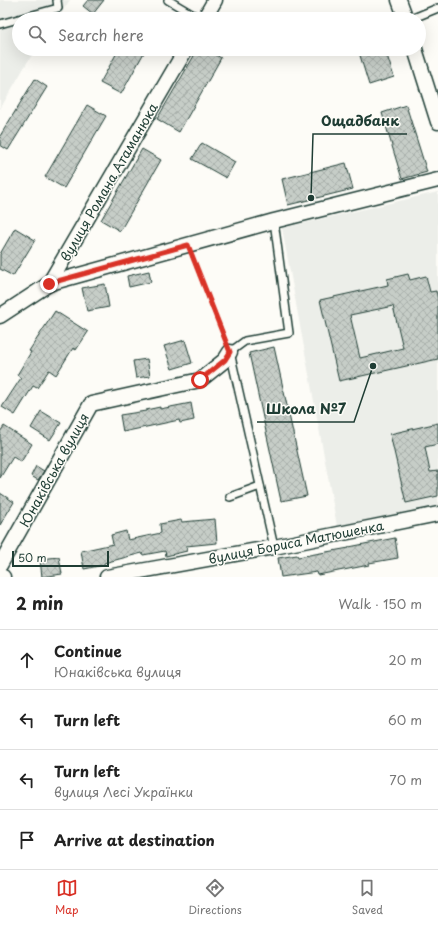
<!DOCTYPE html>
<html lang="en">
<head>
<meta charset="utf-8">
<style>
	body { margin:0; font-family:"Playpen Sans",sans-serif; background:#f6f6f6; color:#222 }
	.scale { position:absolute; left:12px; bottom:10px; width:97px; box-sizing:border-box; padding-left:4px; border:2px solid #1f3d34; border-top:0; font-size:11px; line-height:14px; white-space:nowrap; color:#1f3d34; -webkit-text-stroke:3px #fdfcf7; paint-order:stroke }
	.stop { position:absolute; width:12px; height:12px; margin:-9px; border:3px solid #d93025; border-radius:50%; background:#fff }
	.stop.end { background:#d93025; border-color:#fff; box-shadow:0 1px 4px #0008 }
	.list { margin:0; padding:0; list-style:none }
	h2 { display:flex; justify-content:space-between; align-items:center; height:52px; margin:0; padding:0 16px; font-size:17px }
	h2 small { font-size:13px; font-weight:400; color:#767676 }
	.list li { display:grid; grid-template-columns:26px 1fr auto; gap:12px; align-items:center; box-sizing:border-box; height:60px; padding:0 16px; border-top:1px solid #e0e0e0 }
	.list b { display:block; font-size:15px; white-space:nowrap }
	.list p { margin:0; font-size:13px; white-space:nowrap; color:#767676 }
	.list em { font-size:13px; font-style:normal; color:#767676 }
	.icon { flex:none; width:22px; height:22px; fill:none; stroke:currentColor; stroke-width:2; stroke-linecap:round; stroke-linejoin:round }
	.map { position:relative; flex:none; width:438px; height:577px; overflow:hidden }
	.search { position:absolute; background:#fff; box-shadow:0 4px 16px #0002; left:12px; right:12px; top:12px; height:44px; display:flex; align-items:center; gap:10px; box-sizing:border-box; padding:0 14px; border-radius:22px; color:#767676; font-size:15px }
	.sheet { height:292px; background:#fff }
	nav { display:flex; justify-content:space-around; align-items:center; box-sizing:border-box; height:56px; border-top:1px solid #e0e0e0; background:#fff; font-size:11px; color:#767676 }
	nav a { display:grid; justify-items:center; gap:2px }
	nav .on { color:#d93025 }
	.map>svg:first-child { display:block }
</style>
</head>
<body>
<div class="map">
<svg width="438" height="577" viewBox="0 0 438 577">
	<defs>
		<pattern id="building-cross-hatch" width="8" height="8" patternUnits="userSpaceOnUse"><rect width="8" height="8" fill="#c6cdc7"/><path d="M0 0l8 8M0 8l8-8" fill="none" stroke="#aab1ac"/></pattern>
	</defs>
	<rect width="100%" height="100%" fill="#fdfcf7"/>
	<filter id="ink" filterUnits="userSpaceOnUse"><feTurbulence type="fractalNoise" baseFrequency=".025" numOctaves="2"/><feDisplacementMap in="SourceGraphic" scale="8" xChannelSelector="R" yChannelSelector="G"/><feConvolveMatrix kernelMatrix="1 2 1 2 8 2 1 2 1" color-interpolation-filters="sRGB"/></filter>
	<g filter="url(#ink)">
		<g fill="#eceee9">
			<path d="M 0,0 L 70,0 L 57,19 L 19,19 L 19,49 L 36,49 L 28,61 L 0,109 Z"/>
			<path d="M 438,192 L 438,505 L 337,526 L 282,228 Z"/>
		</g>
		<g fill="url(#building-cross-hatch)" stroke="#1f3d34" fill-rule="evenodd">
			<path d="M 88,0 L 104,0 L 93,14 L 83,6 Z"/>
			<path d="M 119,49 L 146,49 L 121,94 L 100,83 Z"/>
			<path d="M 198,49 L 206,49 L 221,58 L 179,132 L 157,119 Z"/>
			<path d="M 358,49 L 385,49 L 394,77 L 369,85 Z"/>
			<path d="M 35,79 L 47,87 L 8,150 L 0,145 L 0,136 Z"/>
			<path d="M 87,105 L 106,116 L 64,188 L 45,177 Z"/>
			<path d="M 406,105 L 427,172 L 402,179 L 382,113 Z"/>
			<path d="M 202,143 L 235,162 L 226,178 L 192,159 Z"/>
			<path d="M 142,149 L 161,160 L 120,231 L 101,220 Z"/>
			<path d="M 346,163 L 353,189 L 288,205 L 282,179 Z"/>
			<path d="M 15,228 L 35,240 L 13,276 L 0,269 L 0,254 Z"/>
			<path d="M 149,271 L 151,282 L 129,287 L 127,276 Z"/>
			<path d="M 408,274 L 410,280 L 426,276 L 430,292 L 436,291 L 438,300 L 438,359 L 339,381 L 320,300 L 388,285 L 387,279 ZM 393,306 L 403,348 L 360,358 L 350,315 Z"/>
			<path d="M 105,284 L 109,307 L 87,311 L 82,288 Z"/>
			<path d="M 55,311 L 88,332 L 76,350 L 73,348 L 56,375 L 49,370 L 37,388 L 33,386 L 15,415 L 2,407 L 21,378 L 17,375 L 31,352 L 29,351 Z"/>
			<path d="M 185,340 L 192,363 L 172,369 L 164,346 Z"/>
			<path d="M 274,347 L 307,496 L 281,501 L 249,353 Z"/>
			<path d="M 147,359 L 150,376 L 136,378 L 133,361 Z"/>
			<path d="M 191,403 L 194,420 L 180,423 L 179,420 L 123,432 L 120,415 L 146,411 L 146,410 L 160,407 L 160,409 Z"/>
			<path d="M 41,411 L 61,423 L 50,440 L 31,428 Z"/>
			<path d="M 438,423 L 438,444 L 425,447 L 430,472 L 438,471 L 438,496 L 406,503 L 390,434 Z"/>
			<path d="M 4,426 L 32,444 L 21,462 L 13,457 L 0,478 L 0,432 Z"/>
			<path d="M 36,466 L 44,471 L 38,480 L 31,476 Z"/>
			<path d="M 0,493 L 14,502 L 0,525 Z"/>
			<path d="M 215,519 L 217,543 L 186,546 L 187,551 L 166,556 L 165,551 L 143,555 L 142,553 L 104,563 L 104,565 L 84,569 L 81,551 L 113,544 L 111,535 L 126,531 L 128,540 L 161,533 L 160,524 L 181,520 L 182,522 Z"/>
			<path d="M 395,538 L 398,558 L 369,563 L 369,565 L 318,575 L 317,572 L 281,577 L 278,558 L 297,555 L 298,557 L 349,548 L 349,547 Z"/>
			<path d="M 59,557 L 62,574 L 42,577 L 40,559 Z"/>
		</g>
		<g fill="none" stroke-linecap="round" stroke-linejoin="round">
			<g stroke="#1f3d34" stroke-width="10">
				<g id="lane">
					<path d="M 168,0 L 200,19"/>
					<path d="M 411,19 L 438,8"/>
					<path d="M 0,24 L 58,8 L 57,0"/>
					<path d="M 274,221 L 289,333 L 245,341 L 230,352 L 274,547"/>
					<path d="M 230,497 L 260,486"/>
				</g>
			</g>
			<g stroke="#1f3d34" stroke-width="17">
				<g id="street">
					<path d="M 399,0 L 406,19"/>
					<path d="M 204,19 L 215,0"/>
					<path d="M 415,49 L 438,122"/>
					<path d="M 49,284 L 54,282 L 274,221 L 438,180"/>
					<path d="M 0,316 L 49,284 L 186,49"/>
					<path d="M 0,565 L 91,404 L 200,380 L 225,360 L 230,352"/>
					<path d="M 0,576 L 3,577"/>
					<path d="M 107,577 L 274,547 L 438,514"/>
				</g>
			</g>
			<path stroke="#1f3d34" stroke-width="2.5" stroke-dasharray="1 3" stroke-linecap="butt" d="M 192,256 L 226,341"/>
			<use href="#lane" stroke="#fdfcf7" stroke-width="7"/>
			<use href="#street" stroke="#fdfcf7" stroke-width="14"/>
		</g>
	</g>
	<g fill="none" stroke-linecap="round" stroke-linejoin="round" filter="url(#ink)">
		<path stroke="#d93025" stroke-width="5" d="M 49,284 L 54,282 L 188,245 L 230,352 L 225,360 L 200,380"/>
	</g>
	<g text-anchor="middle" stroke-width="3" stroke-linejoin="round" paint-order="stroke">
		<g font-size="13" fill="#1f3d34" stroke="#fdfcf7">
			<text transform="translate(109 182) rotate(-60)" y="5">вулиця Романа Атаманюка</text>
			<text transform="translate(54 470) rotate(-61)" y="5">Юнаківська вулиця</text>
			<text transform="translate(296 542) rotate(-11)" y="5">вулиця Бориса Матюшенка</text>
		</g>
	</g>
	<path fill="none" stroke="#1f3d34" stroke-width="1.5" d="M311 198L313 134H407M373 366L354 422H257"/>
	<g fill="#1f3d34" stroke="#fdfcf7" stroke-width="1.5">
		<circle cx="311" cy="198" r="4"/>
		<circle cx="373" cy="366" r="4"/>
	</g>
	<g font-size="14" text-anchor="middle" font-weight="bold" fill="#1f3d34" stroke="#fdfcf7" stroke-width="3" stroke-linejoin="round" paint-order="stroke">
		<text x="360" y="126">Ощадбанк</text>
		<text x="306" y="414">Школа №7</text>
	</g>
</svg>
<div class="scale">50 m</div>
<div class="stop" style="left:200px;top:380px"></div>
<div class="stop end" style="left:49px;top:284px"></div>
<div class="search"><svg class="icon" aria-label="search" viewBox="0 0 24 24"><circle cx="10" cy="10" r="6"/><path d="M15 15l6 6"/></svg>Search here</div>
</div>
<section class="sheet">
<h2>2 min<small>Walk · 150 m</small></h2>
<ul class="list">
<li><svg class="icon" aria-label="ahead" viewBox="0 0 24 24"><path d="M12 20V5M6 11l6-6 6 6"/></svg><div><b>Continue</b><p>Юнаківська вулиця</p></div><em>20 m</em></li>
<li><svg class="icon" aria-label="left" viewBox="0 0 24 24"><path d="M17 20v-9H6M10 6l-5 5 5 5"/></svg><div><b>Turn left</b></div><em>60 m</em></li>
<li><svg class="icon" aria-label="left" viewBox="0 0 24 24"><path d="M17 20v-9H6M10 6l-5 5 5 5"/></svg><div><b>Turn left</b><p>вулиця Лесі Українки</p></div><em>70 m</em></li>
<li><svg class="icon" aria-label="arrive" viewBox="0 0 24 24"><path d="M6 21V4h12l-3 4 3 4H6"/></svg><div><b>Arrive at destination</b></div></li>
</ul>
</section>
<nav>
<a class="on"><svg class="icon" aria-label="map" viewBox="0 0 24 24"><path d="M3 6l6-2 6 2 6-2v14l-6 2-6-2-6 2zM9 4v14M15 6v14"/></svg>Map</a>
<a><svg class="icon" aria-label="directions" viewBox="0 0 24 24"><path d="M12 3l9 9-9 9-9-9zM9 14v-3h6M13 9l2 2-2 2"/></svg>Directions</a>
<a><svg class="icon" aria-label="saved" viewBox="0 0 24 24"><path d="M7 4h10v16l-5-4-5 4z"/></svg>Saved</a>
</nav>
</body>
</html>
